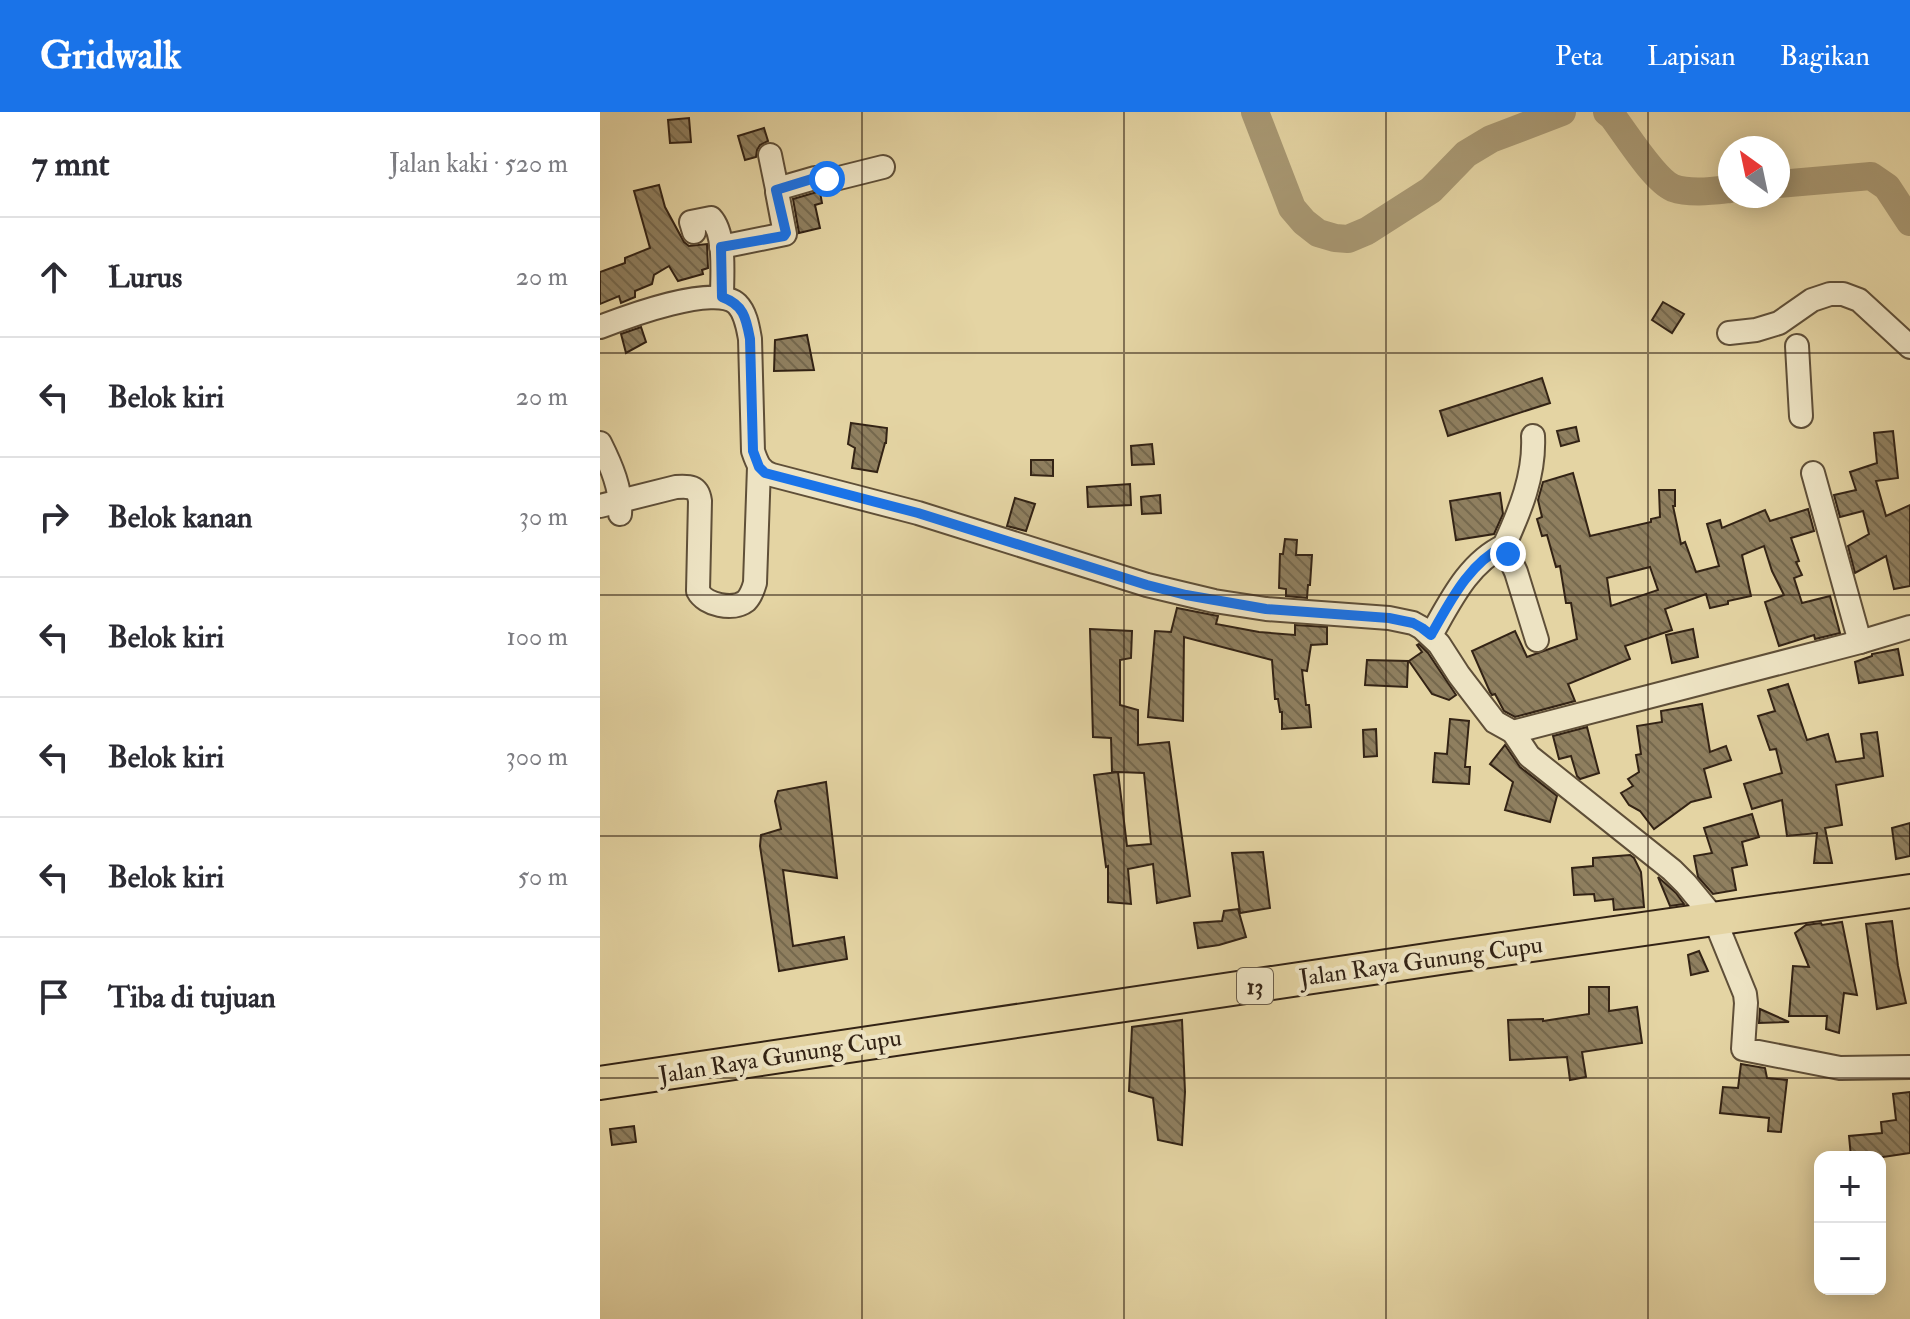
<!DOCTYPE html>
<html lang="id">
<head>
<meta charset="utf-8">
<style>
	body { margin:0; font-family:"IM FELL Double Pica",serif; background:#f2f2f3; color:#2b2b33 }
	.controls { position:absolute; right:24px; bottom:24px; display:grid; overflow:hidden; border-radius:16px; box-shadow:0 4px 20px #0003 }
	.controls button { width:72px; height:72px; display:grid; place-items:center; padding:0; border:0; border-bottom:2px solid #e1e1e2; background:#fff; color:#2b2b33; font:40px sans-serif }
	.compass { position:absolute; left:1118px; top:24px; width:72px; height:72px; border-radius:50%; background:#fff; box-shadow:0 4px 20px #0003; rotate:327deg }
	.stop { position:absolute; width:24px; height:24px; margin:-18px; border:6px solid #1a73e8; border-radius:50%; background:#fff }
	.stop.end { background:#1a73e8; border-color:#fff; box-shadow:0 2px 8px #0008 }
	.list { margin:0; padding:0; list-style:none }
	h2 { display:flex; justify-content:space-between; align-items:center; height:104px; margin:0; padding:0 32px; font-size:34px }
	h2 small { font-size:26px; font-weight:400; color:#7c7c81 }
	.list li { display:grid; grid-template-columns:52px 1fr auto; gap:24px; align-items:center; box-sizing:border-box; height:120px; padding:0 32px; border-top:2px solid #e1e1e2 }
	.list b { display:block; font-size:30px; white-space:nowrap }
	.list em { font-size:26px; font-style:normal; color:#7c7c81 }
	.icon { flex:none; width:44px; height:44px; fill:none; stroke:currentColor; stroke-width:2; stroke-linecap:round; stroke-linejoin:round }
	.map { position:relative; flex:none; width:1310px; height:1207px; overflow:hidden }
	header { display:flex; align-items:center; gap:48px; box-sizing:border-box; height:112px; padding:0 40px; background:#1a73e8; color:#fff }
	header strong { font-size:38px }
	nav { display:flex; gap:44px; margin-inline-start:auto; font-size:28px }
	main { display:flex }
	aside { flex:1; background:#fff }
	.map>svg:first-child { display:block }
</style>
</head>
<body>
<header>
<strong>Gridwalk</strong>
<nav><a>Peta</a><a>Lapisan</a><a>Bagikan</a></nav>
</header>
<main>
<aside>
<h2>7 mnt<small>Jalan kaki · 520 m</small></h2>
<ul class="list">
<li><svg class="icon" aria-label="ahead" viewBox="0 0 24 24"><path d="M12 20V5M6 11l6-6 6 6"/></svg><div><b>Lurus</b></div><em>20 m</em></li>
<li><svg class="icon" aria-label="left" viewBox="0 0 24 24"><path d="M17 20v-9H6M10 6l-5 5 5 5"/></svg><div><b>Belok kiri</b></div><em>20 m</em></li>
<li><svg class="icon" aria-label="right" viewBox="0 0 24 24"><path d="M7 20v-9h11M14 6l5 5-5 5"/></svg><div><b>Belok kanan</b></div><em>30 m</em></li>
<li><svg class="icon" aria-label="left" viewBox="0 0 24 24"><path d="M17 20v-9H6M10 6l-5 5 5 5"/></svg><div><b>Belok kiri</b></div><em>100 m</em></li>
<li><svg class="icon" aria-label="left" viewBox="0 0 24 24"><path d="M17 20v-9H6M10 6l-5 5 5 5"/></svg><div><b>Belok kiri</b></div><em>300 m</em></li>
<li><svg class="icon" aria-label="left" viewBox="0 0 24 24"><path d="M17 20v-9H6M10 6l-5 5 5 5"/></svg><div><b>Belok kiri</b></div><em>50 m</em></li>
<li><svg class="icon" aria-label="arrive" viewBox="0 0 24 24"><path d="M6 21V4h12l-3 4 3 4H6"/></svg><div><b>Tiba di tujuan</b></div></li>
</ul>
</aside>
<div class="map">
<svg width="1310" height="1207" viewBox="0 0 1310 1207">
	<defs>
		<pattern id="building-back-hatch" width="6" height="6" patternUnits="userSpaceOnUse" patternTransform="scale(2)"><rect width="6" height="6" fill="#8f7f5f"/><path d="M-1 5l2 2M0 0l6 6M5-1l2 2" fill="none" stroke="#75684d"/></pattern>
	</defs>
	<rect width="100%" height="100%" fill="#e4d4a3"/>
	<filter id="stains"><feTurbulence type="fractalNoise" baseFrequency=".0025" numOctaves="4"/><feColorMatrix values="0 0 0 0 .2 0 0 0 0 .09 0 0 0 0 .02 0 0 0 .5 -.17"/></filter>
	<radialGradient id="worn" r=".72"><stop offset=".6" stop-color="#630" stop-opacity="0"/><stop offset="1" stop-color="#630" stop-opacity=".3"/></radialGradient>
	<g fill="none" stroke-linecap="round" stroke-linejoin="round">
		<g stroke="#a89873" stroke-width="28">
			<path d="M 655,0 L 692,96 L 704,110 L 718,121 L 735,126 L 748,127 L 767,119 L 831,78 L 866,42 L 891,27 L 962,0"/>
			<path d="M 1007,0 L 1012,4 C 1026,22 1054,68 1073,76 C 1090,82 1112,79 1130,77"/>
			<path d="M 1178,72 L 1271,64 L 1287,75 L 1310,110"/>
		</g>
	</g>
	<g fill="url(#building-back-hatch)" stroke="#332315" stroke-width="2" fill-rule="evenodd">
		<path d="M 89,6 L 91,30 L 70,31 L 68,8 Z"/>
		<path d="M 164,16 L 168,29 L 160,33 L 157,38 L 156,45 L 145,48 L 138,24 Z"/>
		<path d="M 59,73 L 65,95 L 84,130 L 89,134 L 107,132 L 108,156 L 102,158 L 103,162 L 78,169 L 69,154 L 54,163 L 52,172 L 35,179 L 35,185 L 21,191 L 19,184 L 0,192 L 0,160 L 25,151 L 25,146 L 50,136 L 34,79 Z"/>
		<path d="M 217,80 L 220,80 L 222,91 L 215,93 L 220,116 L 199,121 L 193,87 Z"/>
		<path d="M 1063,190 L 1084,202 L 1072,221 L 1052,208 Z"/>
		<path d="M 41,215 L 46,230 L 26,241 L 21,222 Z"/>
		<path d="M 207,223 L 214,258 L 174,259 L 175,228 Z"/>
		<path d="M 942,266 L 950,291 L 848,324 L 840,299 Z"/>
		<path d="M 251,311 L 287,316 L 286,331 L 285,331 L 277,360 L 252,356 L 255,336 L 248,332 Z"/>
		<path d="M 976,315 L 979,329 L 961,334 L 957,319 Z"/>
		<path d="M 1293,319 L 1298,366 L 1276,369 L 1286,404 L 1310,393 L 1310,474 L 1294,477 L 1286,444 L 1255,461 L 1248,434 L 1269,422 L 1263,399 L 1240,405 L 1234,383 L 1256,378 L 1250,360 L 1277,351 L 1274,321 Z"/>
		<path d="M 552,332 L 554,352 L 532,353 L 531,334 Z"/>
		<path d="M 431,348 L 453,348 L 453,364 L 431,363 Z"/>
		<path d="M 973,361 L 990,424 L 1051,410 L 1051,407 L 1060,405 L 1059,378 L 1075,378 L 1075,394 L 1073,394 L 1081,432 L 1085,430 L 1096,460 L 1119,454 L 1107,412 L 1120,408 L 1122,416 L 1165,398 L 1170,409 L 1208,397 L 1214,419 L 1191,426 L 1199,449 L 1196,450 L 1202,463 L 1194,466 L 1202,491 L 1230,484 L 1240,521 L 1215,527 L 1214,523 L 1179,534 L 1165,490 L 1184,483 L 1172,459 L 1164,434 L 1142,443 L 1151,484 L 1128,489 L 1128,492 L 1110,496 L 1106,482 L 1065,497 L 1072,518 L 1025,534 L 1030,547 L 968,572 L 975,589 L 915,605 L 904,599 L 895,582 L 892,583 L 890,580 L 872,539 L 915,519 L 927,545 L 977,527 L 971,491 L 966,491 L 960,454 L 956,455 L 947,423 L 942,424 L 937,407 L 942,405 L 938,388 L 943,370 ZM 1050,455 L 1058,478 L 1011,494 L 1007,466 Z"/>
		<path d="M 530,372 L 531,393 L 488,395 L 487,375 Z"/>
		<path d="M 900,381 L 903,402 L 894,422 L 856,428 L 850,389 Z"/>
		<path d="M 560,383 L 561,401 L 542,402 L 541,385 Z"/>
		<path d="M 415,386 L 435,392 L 426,419 L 407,414 Z"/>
		<path d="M 685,427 L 697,428 L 696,443 L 712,443 L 710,473 L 708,473 L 707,486 L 686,484 L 686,477 L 679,476 L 680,442 L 683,442 Z"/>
		<path d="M 577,496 L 618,504 L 616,512 L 659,520 L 695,523 L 695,513 L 727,515 L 727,532 L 711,533 L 707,559 L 702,558 L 706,593 L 709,593 L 711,615 L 682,617 L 682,600 L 680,600 L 678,587 L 675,587 L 672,548 L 584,525 L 583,609 L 548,605 L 555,519 L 571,520 Z"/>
		<path d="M 490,517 L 532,519 L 531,546 L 520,548 L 520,593 L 538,598 L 538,633 L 569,630 L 590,784 L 557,791 L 553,752 L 528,757 L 531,792 L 508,790 L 508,754 L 506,755 L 494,663 L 518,660 L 512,660 L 511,626 L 493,625 ZM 518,660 L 544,661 L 551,732 L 527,734 Z"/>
		<path d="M 1093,517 L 1098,545 L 1072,551 L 1066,523 Z"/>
		<path d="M 819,532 L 828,541 L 856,583 L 849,588 L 832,582 L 809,549 L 822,540 L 817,533 Z"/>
		<path d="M 1298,537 L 1303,563 L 1259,571 L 1255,550 L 1272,544 L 1272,542 Z"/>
		<path d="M 767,548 L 808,549 L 807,575 L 765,573 Z"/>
		<path d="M 1188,572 L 1207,628 L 1228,622 L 1236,650 L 1264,646 L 1261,622 L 1277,620 L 1283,664 L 1236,673 L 1242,713 L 1225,716 L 1232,751 L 1214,751 L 1217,721 L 1187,724 L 1182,688 L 1152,697 L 1144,672 L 1182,661 L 1176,637 L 1170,638 L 1158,604 L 1175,599 L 1168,578 Z"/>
		<path d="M 1102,592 L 1110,640 L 1126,634 L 1131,648 L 1104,657 L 1111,685 L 1091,690 L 1054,717 L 1040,699 L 1029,693 L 1021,681 L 1033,674 L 1028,667 L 1039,660 L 1036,643 L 1041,642 L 1037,614 L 1062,610 L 1061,599 Z"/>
		<path d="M 850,607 L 869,609 L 865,655 L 870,655 L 869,672 L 833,670 L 835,641 L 847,642 Z"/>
		<path d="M 987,615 L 999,661 L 980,667 L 977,664 L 971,644 L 959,647 L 953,624 Z"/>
		<path d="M 776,617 L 777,644 L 764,645 L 763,618 Z"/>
		<path d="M 905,633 L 920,655 L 957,684 L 950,710 L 905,698 L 913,670 L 890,652 Z"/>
		<path d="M 226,670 L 237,766 L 183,758 L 193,834 L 244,825 L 247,847 L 179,859 L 160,734 L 161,723 L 181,717 L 175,689 L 178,679 Z"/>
		<path d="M 1152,702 L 1159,725 L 1142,730 L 1147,753 L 1132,756 L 1136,778 L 1113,782 L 1098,765 L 1094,744 L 1112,741 L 1104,716 Z"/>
		<path d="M 1310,711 L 1310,744 L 1296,747 L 1292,716 Z"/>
		<path d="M 663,740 L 670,796 L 640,801 L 632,741 Z"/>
		<path d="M 1030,743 L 1034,746 L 1041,760 L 1044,795 L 1014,798 L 1013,787 L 995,789 L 994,782 L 974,783 L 972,756 L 993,754 L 993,746 Z"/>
		<path d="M 1058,765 L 1076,781 L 1084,792 L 1070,794 Z"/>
		<path d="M 638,797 L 646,825 L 619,833 L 598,836 L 594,811 L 622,809 L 624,799 Z"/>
		<path d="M 1292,809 L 1298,854 L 1306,891 L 1277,897 L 1266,812 Z"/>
		<path d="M 1242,810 L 1257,883 L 1244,881 L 1239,921 L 1226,917 L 1227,904 L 1189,904 L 1193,854 L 1209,855 L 1195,821 L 1206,813 L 1221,811 L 1222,813 Z"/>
		<path d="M 1099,839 L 1108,859 L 1091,863 L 1088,843 Z"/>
		<path d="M 989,875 L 1009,875 L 1009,899 L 1037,895 L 1042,931 L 982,940 L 986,965 L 970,968 L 967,945 L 910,948 L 908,908 L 943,907 L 943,909 L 989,902 Z"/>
		<path d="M 1160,897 L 1189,910 L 1159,911 Z"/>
		<path d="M 582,908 L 585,980 L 582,1033 L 558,1028 L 553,986 L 529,979 L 532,915 Z"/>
		<path d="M 1141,952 L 1165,956 L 1167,966 L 1187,968 L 1181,1020 L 1168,1019 L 1169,1006 L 1120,1001 L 1123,975 L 1138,976 Z"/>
		<path d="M 1310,980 L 1310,1041 L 1283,1045 L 1251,1045 L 1249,1024 L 1282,1021 L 1281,1010 L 1296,1008 L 1293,982 Z"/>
		<path d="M 34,1014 L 36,1030 L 12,1033 L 10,1017 Z"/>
	</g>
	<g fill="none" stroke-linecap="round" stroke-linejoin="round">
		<g stroke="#5f4f38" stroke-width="26">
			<g id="minor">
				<path d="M 170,43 L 177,77"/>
				<path d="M 94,120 L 91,110 L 111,106 C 126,122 122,163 122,185"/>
				<path d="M 121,135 L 185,122 L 177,80 L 177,77 L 215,66 L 235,67 L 283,55"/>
				<path d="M 0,215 C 26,205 116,171 137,192 C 146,201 148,216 150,227 L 153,339 C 157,351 160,359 172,363 L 318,401 L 547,473 L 614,489 L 666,497 L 789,506 L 813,511 L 822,516 L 839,532 L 859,563 L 895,610 L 913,620 L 929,644 L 1072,758 L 1086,772 L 1114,806 L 1145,882 L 1146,891 L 1143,937 L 1240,956 L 1310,955"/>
				<path d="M 1129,221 L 1156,218 L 1179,211 L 1212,188 L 1230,182 L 1243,182 L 1259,188 L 1310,235"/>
				<path d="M 1197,234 L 1201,304"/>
				<path d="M 0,331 C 11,353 22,378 20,402"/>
				<path d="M 1213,361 L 1260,530"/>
				<path d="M 0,394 L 76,375 C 89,374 98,374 100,389 L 98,479 C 105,493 133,499 146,489 C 151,484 153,478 155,471 L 159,355"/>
				<path d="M 904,434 C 920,399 935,363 933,324"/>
				<path d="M 831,523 C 850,490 868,451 904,434 L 916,460 L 937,528"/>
				<path d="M 913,620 L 1260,530 L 1310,515"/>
			</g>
		</g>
		<g stroke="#332315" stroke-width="36">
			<path id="highway" d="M 0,971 L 847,845 L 1310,779"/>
		</g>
		<use href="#minor" stroke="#ede3c3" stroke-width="22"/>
		<use href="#highway" stroke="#e4d4a3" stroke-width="32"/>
	</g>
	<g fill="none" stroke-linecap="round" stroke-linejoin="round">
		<path stroke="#1a73e8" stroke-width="10" d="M 227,67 L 215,66 L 176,78 L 186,121 L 184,124 L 121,135 L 122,185 C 144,193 146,206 150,227 L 153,339 L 159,355 L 165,361 L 318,401 L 547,473 L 586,483 L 666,497 L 789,506 L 813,511 L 822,516 L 831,523 C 850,490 868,452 904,434 L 908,442"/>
	</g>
	<path fill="none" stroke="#332315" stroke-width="2" stroke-opacity="0.55" d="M 262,0 L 262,1207M 524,0 L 524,1207M 786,0 L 786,1207M 1048,0 L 1048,1207M 0,241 L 1310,241M 0,483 L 1310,483M 0,724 L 1310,724M 0,966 L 1310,966"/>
	<g text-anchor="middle" stroke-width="8" stroke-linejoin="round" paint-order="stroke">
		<rect fill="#ede3c3" stroke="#6b5d49" stroke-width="2" x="637" y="856" width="36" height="36" rx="6"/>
		<g font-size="22" font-weight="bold" fill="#332315">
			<text x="655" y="882">13</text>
		</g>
		<g font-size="24" fill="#332315" stroke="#ede3c3">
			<text transform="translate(821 849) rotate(-8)" y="8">Jalan Raya Gunung Cupu</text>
			<text transform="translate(180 944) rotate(-9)" y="8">Jalan Raya Gunung Cupu</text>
		</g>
	</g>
	<rect width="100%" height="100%" filter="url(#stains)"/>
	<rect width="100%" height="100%" fill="url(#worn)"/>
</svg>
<div class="controls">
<button>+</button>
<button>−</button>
</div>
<svg class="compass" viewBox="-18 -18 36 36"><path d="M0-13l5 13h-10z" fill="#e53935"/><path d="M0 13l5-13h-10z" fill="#7c7c81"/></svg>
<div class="stop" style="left:227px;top:67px"></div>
<div class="stop end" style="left:908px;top:442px"></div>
</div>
</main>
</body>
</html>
